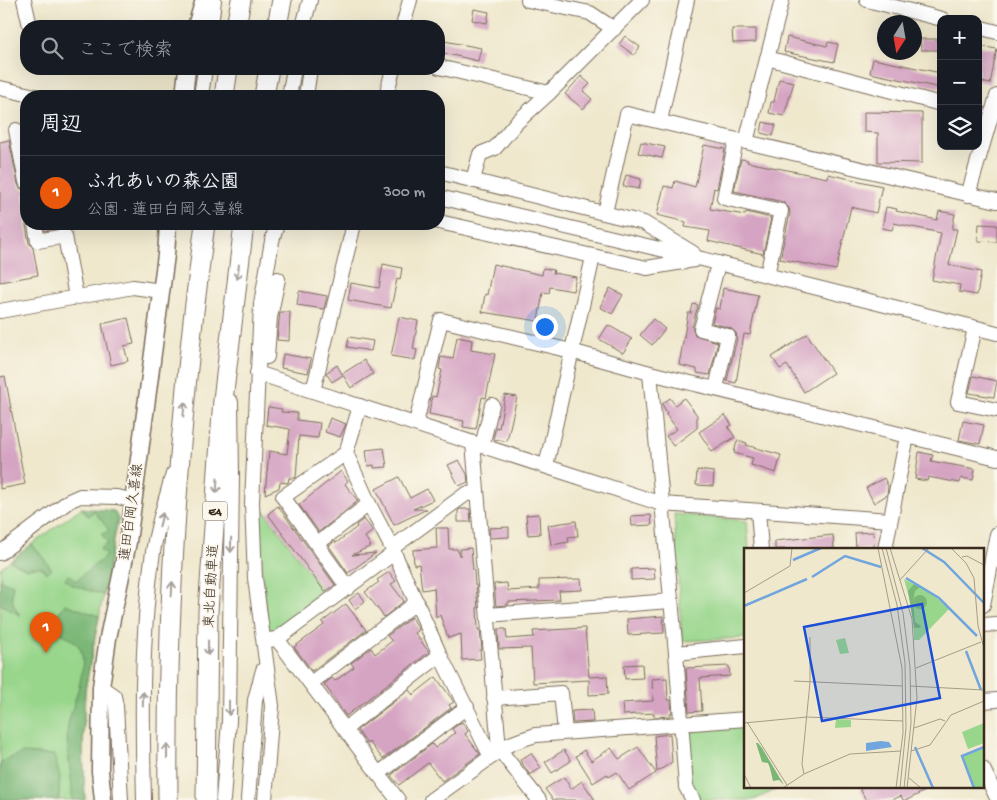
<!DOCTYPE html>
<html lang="ja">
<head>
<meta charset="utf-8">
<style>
	body { margin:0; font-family:"Gochi Hand","Klee One",sans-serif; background:#242831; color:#f1f3f6 }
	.controls { position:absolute; right:15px; top:15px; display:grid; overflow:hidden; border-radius:10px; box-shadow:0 5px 20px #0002 }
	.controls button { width:45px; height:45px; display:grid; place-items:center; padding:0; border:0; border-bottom:1px solid #363941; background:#171b24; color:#f1f3f6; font:25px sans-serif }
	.compass { position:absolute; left:877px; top:15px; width:45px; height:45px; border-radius:50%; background:#171b24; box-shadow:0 5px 20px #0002; rotate:191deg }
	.you { position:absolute; left:544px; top:326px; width:18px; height:18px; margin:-12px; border:4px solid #fff; border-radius:50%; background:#1a73e8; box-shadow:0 0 0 8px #1a73e833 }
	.badge { display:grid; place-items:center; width:32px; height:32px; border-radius:50%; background:#ea580c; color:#fff; font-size:16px; font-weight:700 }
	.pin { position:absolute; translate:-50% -41px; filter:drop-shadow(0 1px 2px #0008) }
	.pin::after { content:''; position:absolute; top:26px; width:18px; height:15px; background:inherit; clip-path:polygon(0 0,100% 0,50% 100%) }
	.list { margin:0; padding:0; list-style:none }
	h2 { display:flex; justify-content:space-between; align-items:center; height:65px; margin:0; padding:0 20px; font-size:21px }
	h2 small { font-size:16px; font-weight:400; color:#9ea1a6 }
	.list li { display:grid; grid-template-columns:32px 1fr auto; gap:15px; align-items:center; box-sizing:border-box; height:75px; padding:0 20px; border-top:1px solid #363941 }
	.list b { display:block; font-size:19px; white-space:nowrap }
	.list p { margin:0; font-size:16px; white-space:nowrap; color:#9ea1a6 }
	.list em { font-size:16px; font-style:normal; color:#9ea1a6 }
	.icon { flex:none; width:28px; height:28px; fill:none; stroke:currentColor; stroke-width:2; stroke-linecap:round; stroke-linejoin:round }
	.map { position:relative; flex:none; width:997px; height:800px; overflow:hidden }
	.search { position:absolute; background:#171b24; box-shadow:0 5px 20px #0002; left:20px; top:20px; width:425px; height:55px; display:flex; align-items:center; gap:12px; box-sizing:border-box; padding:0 18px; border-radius:20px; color:#9ea1a6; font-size:19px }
	.panel { position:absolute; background:#171b24; box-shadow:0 5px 20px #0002; left:20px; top:90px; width:425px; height:140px; border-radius:20px }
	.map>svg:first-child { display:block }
</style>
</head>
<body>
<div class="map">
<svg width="997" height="800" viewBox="0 0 997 800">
	<rect width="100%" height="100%" fill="#fbf7ec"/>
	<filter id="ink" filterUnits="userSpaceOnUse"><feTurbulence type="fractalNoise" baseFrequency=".02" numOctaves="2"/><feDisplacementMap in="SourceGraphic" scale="10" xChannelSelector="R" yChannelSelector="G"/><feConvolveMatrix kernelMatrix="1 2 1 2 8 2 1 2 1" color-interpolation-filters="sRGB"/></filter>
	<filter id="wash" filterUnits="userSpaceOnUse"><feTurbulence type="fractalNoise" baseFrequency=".0096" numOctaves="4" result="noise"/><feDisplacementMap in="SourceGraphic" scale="20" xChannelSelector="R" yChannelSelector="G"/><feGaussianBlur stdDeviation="1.12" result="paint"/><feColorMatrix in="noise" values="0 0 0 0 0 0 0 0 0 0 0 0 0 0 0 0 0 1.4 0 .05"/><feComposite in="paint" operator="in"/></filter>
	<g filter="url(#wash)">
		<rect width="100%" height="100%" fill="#efe8cd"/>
		<g fill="#98d68b" stroke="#6a8054">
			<path d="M 81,508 L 114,511 L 118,519 L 85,690 L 83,745 L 85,800 L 0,800 L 0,568 Z"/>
			<path d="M 263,509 L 327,597 L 274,636 L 269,635 L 262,574 L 258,512 Z"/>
			<path d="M 674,514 L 747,521 L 749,549 L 746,549 L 746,638 L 682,641 Z"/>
			<path d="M 743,725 L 746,731 L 746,786 L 772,786 L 775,790 L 754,800 L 698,800 L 690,787 L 684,733 L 689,728 Z"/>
		</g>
		<g fill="#7ab777" stroke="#5a704a">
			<path d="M 81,508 L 114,511 L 118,519 L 103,595 L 72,585 L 65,579 L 69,574 L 75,581 L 106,556 L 100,549 L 108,543 L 102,535 L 109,530 L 94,511 L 88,516 Z"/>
			<path d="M 32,544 L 52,569 L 46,573 L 41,567 L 33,567 L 27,569 L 10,561 Z"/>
			<path d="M 0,580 L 13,585 C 11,597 12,605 20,615 L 0,604 Z"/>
			<path d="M 65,604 L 99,616 L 85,690 L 83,745 L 85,800 L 72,800 C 73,776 65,751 68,726 C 71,706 93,661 77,644 C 67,634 52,629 40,623 C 52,620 58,615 65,604 Z"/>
			<path d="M 22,753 L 54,755 L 60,777 L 59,800 L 0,800 L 0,764 L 4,761 Z"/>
		</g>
		<g id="blocks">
			<g fill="#d5a4c3">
				<path d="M 474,9 L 489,12 L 487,23 L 472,20 Z"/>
				<path d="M 732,29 L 756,29 L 756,42 L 733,43 Z"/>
				<path d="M 625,36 L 640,47 L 634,55 L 619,44 Z"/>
				<path d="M 787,37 L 827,46 L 828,42 L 838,44 L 834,62 L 784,52 Z"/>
				<path d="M 920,39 L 941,39 L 941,50 L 921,50 Z"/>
				<path d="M 439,40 L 481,48 L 478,61 L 439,52 Z"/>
				<path d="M 978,46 L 997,49 L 990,84 L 978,81 Z"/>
				<path d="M 873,59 L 941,73 L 941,88 L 870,73 Z"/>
				<path d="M 581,76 L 590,84 L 583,91 L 592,99 L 583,109 L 565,94 Z"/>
				<path d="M 779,79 L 794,82 L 784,116 L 769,113 L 771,102 L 774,102 Z"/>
				<path d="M 864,112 L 922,113 L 922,163 L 878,162 L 878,133 L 864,132 Z"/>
				<path d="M 763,122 L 776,125 L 773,136 L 761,133 Z"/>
				<path d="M 9,140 L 18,184 L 20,188 L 26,191 L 26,194 L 23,194 L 26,210 L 26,226 L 29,243 L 33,248 L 38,275 L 0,282 L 0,142 Z"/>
				<path d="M 641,142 L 665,147 L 662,158 L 638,153 Z"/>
				<path d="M 704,145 L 725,149 L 717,189 L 714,188 L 710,209 L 745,215 L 746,212 L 771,218 L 763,254 L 708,241 L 710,231 L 685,227 L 686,222 L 657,215 L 664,186 L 673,188 L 675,181 L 695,187 Z"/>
				<path d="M 741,159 L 748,160 L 747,162 L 827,178 L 828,174 L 882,186 L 876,213 L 851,207 L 836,270 L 780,259 L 790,213 L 789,208 L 783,202 L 734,191 Z"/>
				<path d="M 626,175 L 641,179 L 639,189 L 623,186 Z"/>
				<path d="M 886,207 L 897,209 L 896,211 L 937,220 L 939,211 L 955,214 L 952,229 L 957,229 L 949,265 L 981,272 L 977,295 L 959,292 L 960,285 L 932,280 L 941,233 L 894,223 L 892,230 L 882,228 Z"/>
				<path d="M 44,224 L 64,224 L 65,227 L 45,231 Z"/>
				<path d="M 979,224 L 997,225 L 997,242 L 978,241 Z"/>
				<path d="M 383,264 L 402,268 L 400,280 L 397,279 L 391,308 L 348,300 L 351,283 L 379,288 Z"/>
				<path d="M 493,264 L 542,275 L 543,268 L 554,270 L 553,273 L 576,277 L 573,291 L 550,287 L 549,293 L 543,292 L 538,321 L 482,312 L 485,294 L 487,295 Z"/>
				<path d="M 610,288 L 623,295 L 612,314 L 600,307 Z"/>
				<path d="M 723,288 L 758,295 L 750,335 L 744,334 L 736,383 L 727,381 L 737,338 L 736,333 L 730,328 L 712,323 L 716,308 L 720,309 Z"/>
				<path d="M 299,291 L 327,296 L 324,309 L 297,305 Z"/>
				<path d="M 693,304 L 698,305 L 692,327 L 695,335 L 718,342 L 710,375 L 697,373 L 697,369 L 679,365 L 688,313 L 691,313 Z"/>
				<path d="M 280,312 L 290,312 L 289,341 L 277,340 Z"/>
				<path d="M 399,317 L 418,321 L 413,349 L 417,350 L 415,360 L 391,356 Z"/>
				<path d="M 128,318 L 134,344 L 124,346 L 128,361 L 111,365 L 102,324 Z"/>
				<path d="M 653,319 L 665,329 L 652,345 L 640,335 Z"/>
				<path d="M 608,325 L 632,339 L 623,353 L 599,339 Z"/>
				<path d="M 807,334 L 833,373 L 804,392 L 787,365 L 780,369 L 772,357 Z"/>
				<path d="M 349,337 L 373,341 L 371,351 L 347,347 Z"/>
				<path d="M 457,337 L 472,340 L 471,350 L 495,354 L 486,398 L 482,397 L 476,429 L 463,427 L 464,421 L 429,414 L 432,396 L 436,397 L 442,370 L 439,369 L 441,357 L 453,359 Z"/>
				<path d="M 283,354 L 311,359 L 308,373 L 281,368 Z"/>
				<path d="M 364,360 L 373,374 L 351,388 L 343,375 L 332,382 L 326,373 L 337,365 L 342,374 Z"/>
				<path d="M 5,376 L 25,484 L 0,489 L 0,377 Z"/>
				<path d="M 973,376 L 997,381 L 994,397 L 969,393 Z"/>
				<path d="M 505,395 L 517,397 L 507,441 L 493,439 L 496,427 L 499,428 Z"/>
				<path d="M 670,398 L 675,405 L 684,398 L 697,415 L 697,428 L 673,446 L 666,436 L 677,429 L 666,414 L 667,413 L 662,404 Z"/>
				<path d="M 268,407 L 282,409 L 281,412 L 297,413 L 297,420 L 320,423 L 318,438 L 299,436 L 296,478 L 289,478 L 288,483 L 280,482 L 279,488 L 265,494 L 269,451 L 287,454 L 290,429 L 266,425 Z"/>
				<path d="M 725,415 L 732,425 L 728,427 L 735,437 L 712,452 L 699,432 Z"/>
				<path d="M 330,418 L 346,424 L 340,437 L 325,432 Z"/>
				<path d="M 963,421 L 984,425 L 980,444 L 959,440 Z"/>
				<path d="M 737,441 L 747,443 L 746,445 L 781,455 L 776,473 L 751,465 L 753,458 L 734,453 Z"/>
				<path d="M 384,448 L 387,467 L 374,468 L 374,465 L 368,466 L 366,450 Z"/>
				<path d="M 919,452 L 933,455 L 931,461 L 975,469 L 973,480 L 961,478 L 960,483 L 928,477 L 927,481 L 915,479 Z"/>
				<path d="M 459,460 L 467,474 L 468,482 L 459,486 L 448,465 Z"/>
				<path d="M 697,470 L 714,472 L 713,486 L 696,485 Z"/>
				<path d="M 341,471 L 348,481 L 345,484 L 358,501 L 319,532 L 299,505 Z"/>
				<path d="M 399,477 L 410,498 L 427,489 L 433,500 L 413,509 L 427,509 L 394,525 L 376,489 Z"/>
				<path d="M 884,478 L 888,486 L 887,495 L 874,503 L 866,488 Z"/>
				<path d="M 278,506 L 335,585 L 325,592 L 268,514 Z"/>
				<path d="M 460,509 L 470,509 L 471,522 L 458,522 L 458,511 Z"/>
				<path d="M 539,514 L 540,534 L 528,535 L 526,515 Z"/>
				<path d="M 651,515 L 652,525 L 632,526 L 631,516 Z"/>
				<path d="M 364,519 L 373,531 L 365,537 L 371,546 L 352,555 L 376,553 L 348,573 L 329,546 L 335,541 L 336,543 L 357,527 L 356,525 Z"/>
				<path d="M 576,521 L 578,536 L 568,537 L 569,542 L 551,545 L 548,525 Z"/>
				<path d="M 509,527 L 509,537 L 490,538 L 489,528 Z"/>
				<path d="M 436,528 L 448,528 L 449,549 L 457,549 L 460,556 L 460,549 L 471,548 L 473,570 L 474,570 L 475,585 L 476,585 L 478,608 L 477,608 L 478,630 L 480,630 L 482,650 L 480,650 L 481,659 L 462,660 L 461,634 L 448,638 L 440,615 L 436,618 L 434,588 L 422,590 L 419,564 L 414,565 L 413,550 L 437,548 Z"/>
				<path d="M 873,532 L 874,549 L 856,549 L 855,533 Z"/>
				<path d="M 833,535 L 834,549 L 775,549 L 775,541 Z"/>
				<path d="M 654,568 L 655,579 L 631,580 L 631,569 Z"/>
				<path d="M 389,572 L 396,581 L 391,584 L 404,601 L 384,617 L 365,592 L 379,582 L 377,580 Z"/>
				<path d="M 581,579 L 582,590 L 559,591 L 560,600 L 508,602 L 508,605 L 496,606 L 494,584 L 507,583 L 508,591 L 539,589 L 539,580 Z"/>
				<path d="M 359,593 L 365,601 L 355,609 L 349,600 Z"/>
				<path d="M 346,604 L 366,630 L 312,671 L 294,647 L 324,625 L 322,622 Z"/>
				<path d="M 663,616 L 664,633 L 628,635 L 627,619 Z"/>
				<path d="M 412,617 L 419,630 L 415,633 L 429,652 L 346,716 L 324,684 L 332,678 L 335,681 L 354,667 L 351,663 L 371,648 L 375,654 L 392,641 L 387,636 Z"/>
				<path d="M 585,628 L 589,677 L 607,676 L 608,694 L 589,695 L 589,680 L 533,683 L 531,648 L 499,649 L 498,629 L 506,629 L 507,639 L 534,637 L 533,631 Z"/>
				<path d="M 642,664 L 643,678 L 625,679 L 624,665 Z"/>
				<path d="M 729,666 L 730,676 L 700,678 L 702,711 L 689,712 L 686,668 Z"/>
				<path d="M 436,677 L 454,702 L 449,705 L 451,708 L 383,759 L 369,742 L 367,744 L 357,730 L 409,690 L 413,695 Z"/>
				<path d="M 667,678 L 668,700 L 671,700 L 672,713 L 670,713 L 670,716 L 654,717 L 654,713 L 623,715 L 622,703 L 653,701 L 652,679 Z"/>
				<path d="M 592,710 L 593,722 L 573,723 L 572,711 Z"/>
				<path d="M 462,722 L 468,731 L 465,734 L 480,754 L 442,781 L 428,763 L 399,785 L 391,776 L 394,773 L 432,744 L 435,748 L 455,733 L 452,729 Z"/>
				<path d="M 670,734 L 672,762 L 657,772 L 654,736 Z"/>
				<path d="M 638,747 L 656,773 L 629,790 L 617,772 L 609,777 L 607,774 L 593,783 L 576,756 L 584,750 L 591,761 L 611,748 L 619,759 Z"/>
				<path d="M 564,750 L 571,761 L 552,773 L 545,762 Z"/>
				<path d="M 531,753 L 541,768 L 530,775 L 520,760 Z"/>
				<path d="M 564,777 L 571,789 L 582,781 L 595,800 L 553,800 L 545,789 Z"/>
				<path d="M 866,786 L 935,786 L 907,800 L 903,800 L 901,796 L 892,800 L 866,800 L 860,789 Z"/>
			</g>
		</g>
	</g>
	<g filter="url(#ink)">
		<use href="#blocks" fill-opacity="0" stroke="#7a6c5b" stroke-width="1"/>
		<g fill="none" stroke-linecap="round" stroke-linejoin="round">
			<g stroke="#7a6c5b" stroke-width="16">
				<g id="minor">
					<path d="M 24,0 L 30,26"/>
					<path d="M 528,0 L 590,13 L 614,29"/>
					<path d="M 867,0 L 942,19"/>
					<path d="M 211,26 L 214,0"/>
					<path d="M 303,26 L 310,0"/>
					<path d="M 403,26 L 410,0"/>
					<path d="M 978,27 L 997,32"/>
					<path d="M 767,58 L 941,104"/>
					<path d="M 439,67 L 549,93"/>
					<path d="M 0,88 L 35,96"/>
					<path d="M 201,96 L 205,69"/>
					<path d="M 289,96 L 294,69"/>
					<path d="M 306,96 L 310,69"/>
					<path d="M 386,96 L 393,69"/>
					<path d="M 660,121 L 687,0"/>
					<path d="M 16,130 L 26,182"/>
					<path d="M 736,140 L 724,198 L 781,211 L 767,275"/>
					<path d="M 746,142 L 782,0"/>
					<path d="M 439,172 L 644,223 L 693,253"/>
					<path d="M 473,180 L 480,154 L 495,148 L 516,123 L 549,93 L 642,0"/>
					<path d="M 968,195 L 997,96"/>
					<path d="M 439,197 L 702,259 L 997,333"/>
					<path d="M 605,213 L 627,114 L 997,201"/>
					<path d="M 439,222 L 647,268 L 694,260"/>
					<path d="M 35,224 L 38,241 L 65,236 L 76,297"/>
					<path d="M 0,311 L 133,287 L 161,291"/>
					<path d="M 975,328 L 958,402 L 997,410"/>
					<path d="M 267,357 L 270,317 L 278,279"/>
					<path d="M 257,373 L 662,504 L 890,520"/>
					<path d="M 650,373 L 676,653 L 686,787 L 693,800"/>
					<path d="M 716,388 L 728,336 L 701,329 L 718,264"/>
					<path d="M 313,391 L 354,224"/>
					<path d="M 360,406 L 346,453 L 369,504 L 392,548 L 440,655 L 491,757"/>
					<path d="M 416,423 L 441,320 L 571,351 L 650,373 L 997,458"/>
					<path d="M 473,443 L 499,749 L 539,800"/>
					<path d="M 482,446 L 492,405"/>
					<path d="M 346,453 L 283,497 L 348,588"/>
					<path d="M 546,466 L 593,257"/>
					<path d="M 758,511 L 761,549"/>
					<path d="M 317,544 L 369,504"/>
					<path d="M 392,548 L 466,494 L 476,493"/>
					<path d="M 885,549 L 907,436"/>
					<path d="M 0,553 L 69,501 L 80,496 L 117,497 L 132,500"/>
					<path d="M 983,605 L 997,534"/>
					<path d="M 488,615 L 670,601"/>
					<path d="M 983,625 L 997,624"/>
					<path d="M 277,639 L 398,800"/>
					<path d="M 268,640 L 277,639 L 394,553"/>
					<path d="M 676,653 L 746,646"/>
					<path d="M 311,683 L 417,602"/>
					<path d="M 101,687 L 114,696 L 116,706 L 121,800"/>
					<path d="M 494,698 L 561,693 L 565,732"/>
					<path d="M 983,701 L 997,700"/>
					<path d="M 345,729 L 440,655"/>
					<path d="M 983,769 L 997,798"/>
					<path d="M 378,774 L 467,707"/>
					<path d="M 144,800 C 142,717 141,634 153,552 C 157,526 166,499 173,474"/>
					<path d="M 223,800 L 229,721 L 232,476 L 231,402"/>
					<path d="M 248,800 L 255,700 L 263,670"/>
					<path d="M 265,800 L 272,706 L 255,578 L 252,503 L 261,304 L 272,241 L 277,224"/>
					<path d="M 431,800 L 491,757 C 504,744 520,740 536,735 L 746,719"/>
				</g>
			</g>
			<g stroke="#7a6c5b" stroke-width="19">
				<g id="major">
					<path d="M 196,26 L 204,0"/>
					<path d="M 184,96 L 187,69"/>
					<path d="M 103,800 L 100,771 L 101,687 L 108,638 L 128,542 L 166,255 L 168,224"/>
				</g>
			</g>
			<g stroke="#7a6c5b" stroke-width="21">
				<g id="highway">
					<path d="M 236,26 L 241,0"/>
					<path d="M 277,26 L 282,0"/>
					<path d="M 224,96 L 228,69"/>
					<path d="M 264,96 L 269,69"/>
					<path d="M 168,800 C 166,607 179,415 205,224"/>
					<path d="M 206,800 L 208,611 L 223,400 L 244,224"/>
				</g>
			</g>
			<use href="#minor" stroke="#fff" stroke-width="14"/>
			<use href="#major" stroke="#fff" stroke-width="16"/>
			<use href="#highway" stroke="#fff" stroke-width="19"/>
		</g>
		<defs><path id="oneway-shaft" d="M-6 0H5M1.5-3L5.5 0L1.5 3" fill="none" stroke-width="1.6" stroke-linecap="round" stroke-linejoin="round" transform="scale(1.25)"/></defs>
		<g stroke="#a79f9a">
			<use href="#oneway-shaft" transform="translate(238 272) rotate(97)"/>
			<use href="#oneway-shaft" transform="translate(184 409) rotate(-85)"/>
			<use href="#oneway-shaft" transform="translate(217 486) rotate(94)"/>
			<use href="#oneway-shaft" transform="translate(161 520) rotate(-76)"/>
			<use href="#oneway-shaft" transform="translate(231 545) rotate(91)"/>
			<use href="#oneway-shaft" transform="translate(172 589) rotate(-87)"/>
			<use href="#oneway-shaft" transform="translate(208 648) rotate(91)"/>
			<use href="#oneway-shaft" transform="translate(143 699) rotate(-89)"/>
			<use href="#oneway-shaft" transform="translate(229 708) rotate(90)"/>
			<use href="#oneway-shaft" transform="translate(167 751) rotate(-90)"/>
		</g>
	</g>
	<g text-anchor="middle" stroke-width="4" stroke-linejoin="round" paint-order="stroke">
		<rect fill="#fbf7ec" stroke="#75685c" stroke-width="1" x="202.5" y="501.5" width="25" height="19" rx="4"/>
		<g font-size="12" font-weight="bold" fill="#3b2a1e">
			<text x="215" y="515">E4</text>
		</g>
		<g font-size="14" fill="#3b2a1e" stroke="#fbf7ec">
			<text transform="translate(130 512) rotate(-82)" y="5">蓮田白岡久喜線</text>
			<text transform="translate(210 586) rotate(-87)" y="5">東北自動車道</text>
		</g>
	</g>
	<g transform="translate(744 548)">
		<rect width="240" height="240" fill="#efe8cd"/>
		<path d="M 160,31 L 187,45 L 205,61 L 175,92 L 170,92 L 169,64 ZM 101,90 L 105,105 L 96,106 L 92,92 ZM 92,171 L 107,172 L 107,179 L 91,180 ZM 240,175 L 240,195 L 224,201 L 218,184 ZM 240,198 L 240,240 L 230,240 L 218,208 Z" fill="#98d68b"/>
		<path d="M 170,36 L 176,39 L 171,43 L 169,53 L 171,74 L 177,78 L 175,80 L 170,80 L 164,43 ZM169 54a7 7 0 1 1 14 0a7 7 0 1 1-14 0ZM 12,195 L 14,195 L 18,200 L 40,237 L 35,232 L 29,233 L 26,220 L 24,215 L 18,214 Z" fill="#7ab777"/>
		<path d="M 137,193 L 145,194 L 148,199 L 122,203 L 122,195 Z" fill="#70a5dd"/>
		<path fill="none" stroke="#70a5dd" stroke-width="2.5" d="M 178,0 L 200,14 L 240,55M 49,12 L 77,0M 68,29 L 101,8 L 137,19M 162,30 L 195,50 L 233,88M 0,58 L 63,31M 222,103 L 237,142M 171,199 L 189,240M 230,240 L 218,208 L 240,199"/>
		<path fill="none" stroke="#a79c87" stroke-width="1" d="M 134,0 L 158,120 L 159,185 L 152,240M 138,0 L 153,57 L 161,115 L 162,180 L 156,240M 142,0 L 159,65 L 166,119 L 167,175 L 160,240M 146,0 L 168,71 L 173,150 L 163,240M 207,0 L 222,15 L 230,30 L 234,78 L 240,100M 218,9 L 223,8 L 240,17M 156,32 L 185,0M 0,45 L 46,18 L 48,0M 172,120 L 237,94M 50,133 L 158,138M 166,138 L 240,142M 3,174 L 43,237M 0,175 L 63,169 L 159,173M 170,180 L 196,171 L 201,173M 167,203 L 186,197 L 207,167 L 240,153M 0,226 L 7,240M 60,226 L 58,216 L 66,134 L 66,89M 165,230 L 177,240M 39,240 L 60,226 L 106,206 L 157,203"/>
		<path fill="#1d4ed8" fill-opacity="0.15" stroke="#1d4ed8" stroke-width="2.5" d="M 178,56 L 196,150 L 78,173 L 60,79 Z"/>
		<rect width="240" height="240" fill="none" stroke="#3b2a1e" stroke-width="2.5"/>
	</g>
</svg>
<div class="controls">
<button>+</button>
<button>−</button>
<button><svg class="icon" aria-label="layers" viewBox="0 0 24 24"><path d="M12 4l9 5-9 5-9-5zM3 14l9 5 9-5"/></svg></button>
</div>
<svg class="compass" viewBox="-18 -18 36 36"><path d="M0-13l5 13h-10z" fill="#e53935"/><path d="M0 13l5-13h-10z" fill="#9ea1a6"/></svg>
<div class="you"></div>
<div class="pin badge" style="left:46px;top:653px">1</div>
<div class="search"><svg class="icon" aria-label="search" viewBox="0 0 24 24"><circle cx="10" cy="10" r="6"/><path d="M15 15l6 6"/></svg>ここで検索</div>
<section class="panel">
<h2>周辺<small></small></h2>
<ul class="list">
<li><span class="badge">1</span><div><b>ふれあいの森公園</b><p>公園 · 蓮田白岡久喜線</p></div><em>300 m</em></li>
</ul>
</section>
</div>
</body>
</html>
